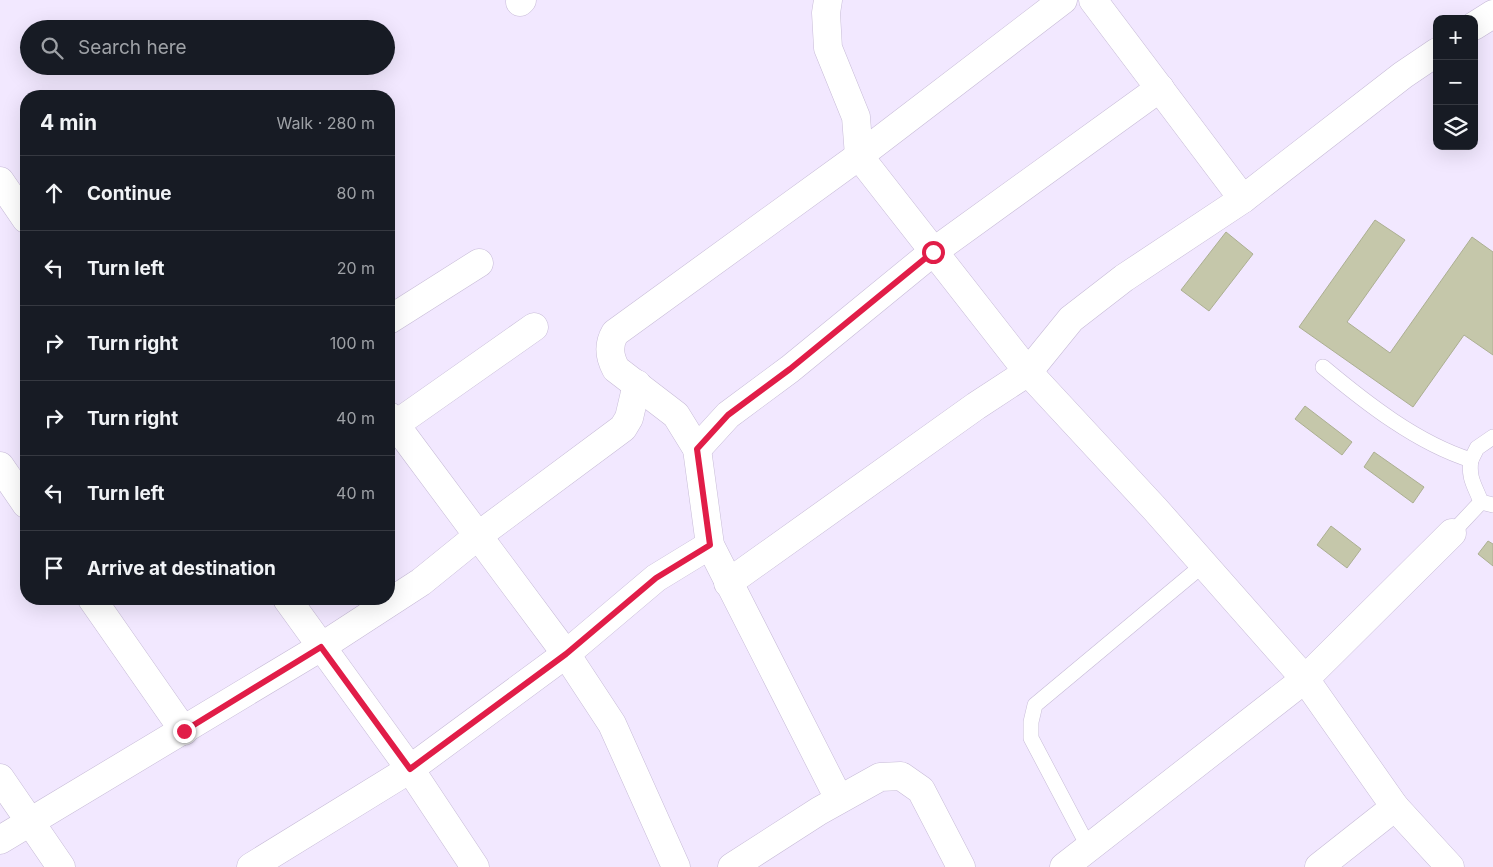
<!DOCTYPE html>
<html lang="en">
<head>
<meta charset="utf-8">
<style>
	body { margin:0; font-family:Inter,sans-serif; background:#20242c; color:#f1f3f6 }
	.controls { position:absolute; right:15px; top:15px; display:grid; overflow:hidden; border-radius:10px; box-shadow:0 5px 20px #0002 }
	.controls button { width:45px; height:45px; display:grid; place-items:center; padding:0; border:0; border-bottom:1px solid #363941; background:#171b24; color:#f1f3f6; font:25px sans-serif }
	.stop { position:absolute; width:15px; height:15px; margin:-11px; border:4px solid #e11d48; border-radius:50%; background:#fff }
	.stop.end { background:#e11d48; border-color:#fff; box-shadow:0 1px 5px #0008 }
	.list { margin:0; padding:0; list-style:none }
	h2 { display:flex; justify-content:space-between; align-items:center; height:65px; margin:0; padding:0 20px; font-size:21px }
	h2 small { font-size:16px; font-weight:400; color:#9ea1a6 }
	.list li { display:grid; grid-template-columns:32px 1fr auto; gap:15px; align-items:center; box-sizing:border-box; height:75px; padding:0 20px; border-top:1px solid #363941 }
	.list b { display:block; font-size:19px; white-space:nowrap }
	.list em { font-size:16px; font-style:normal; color:#9ea1a6 }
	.icon { flex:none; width:28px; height:28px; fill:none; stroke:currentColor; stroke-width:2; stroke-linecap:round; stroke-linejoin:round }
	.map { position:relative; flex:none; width:1493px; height:867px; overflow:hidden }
	.search { position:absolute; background:#171b24; box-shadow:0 5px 20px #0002; left:20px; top:20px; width:375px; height:55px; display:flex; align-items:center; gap:12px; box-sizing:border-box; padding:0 18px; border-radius:28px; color:#9ea1a6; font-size:19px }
	.panel { position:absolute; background:#171b24; box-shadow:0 5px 20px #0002; left:20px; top:90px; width:375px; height:515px; border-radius:20px }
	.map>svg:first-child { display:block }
</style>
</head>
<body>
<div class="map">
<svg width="1493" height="867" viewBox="0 0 1493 867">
	<rect width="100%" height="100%" fill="#f2e8ff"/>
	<g fill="#c5c7aa" stroke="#acaf92">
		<path d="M 1375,220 L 1405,240 L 1347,322 L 1390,353 L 1472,237 L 1493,252 L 1493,355 L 1464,335 L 1413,407 L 1299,327 Z"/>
		<path d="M 1226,232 L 1253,254 L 1209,311 L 1181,290 Z"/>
		<path d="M 1305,406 L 1352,442 L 1342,455 L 1295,419 Z"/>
		<path d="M 1374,452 L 1424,487 L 1413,503 L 1364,467 Z"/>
		<path d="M 1331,526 L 1361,549 L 1347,568 L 1317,545 Z"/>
		<path d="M 1488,541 L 1493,544 L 1493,566 L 1478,554 Z"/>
	</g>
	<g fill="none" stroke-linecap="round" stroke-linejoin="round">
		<g stroke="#c7bbd7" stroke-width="16">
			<g id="service">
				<path d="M 1323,367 C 1366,403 1417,443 1471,460 C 1468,478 1475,486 1481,502 L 1493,505"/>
				<path d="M 1471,460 L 1477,448 L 1493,437"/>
				<path d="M 1452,533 L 1481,502"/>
				<path d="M 1089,848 L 1031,738 L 1031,722 L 1035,705 L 1203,565"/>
			</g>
		</g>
		<g stroke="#c7bbd7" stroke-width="29">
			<g id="minor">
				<path d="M 828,0 L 826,13 L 828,48 L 856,117 L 859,156 L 1028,372 L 1155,509 L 1305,679 L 1395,807 L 1450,867"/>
				<path d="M 1093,0 L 1243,199"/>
				<path d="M 520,2 L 522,0"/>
				<path d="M 1474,26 L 1493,14"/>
				<path d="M 0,181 L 26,219"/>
				<path d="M 389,320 L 479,263"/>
				<path d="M 389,416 L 566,654 L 612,724 L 676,867"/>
				<path d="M 389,429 L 534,327"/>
				<path d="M 697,449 L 728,415 L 790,369 L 933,252 L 1160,88"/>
				<path d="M 0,466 L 26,504"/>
				<path d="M 728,583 L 976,406 L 1028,372 L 1071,319 L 1124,278 L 1243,199 L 1403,75 L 1437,52"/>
				<path d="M 92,599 L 184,731"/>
				<path d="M 287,599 L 410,769 L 475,867"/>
				<path d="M 0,778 L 61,867"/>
				<path d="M 839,799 L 710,545 L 697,449 L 676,415 L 616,369 C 609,356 608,345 615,333 L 859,156 L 1063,0"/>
				<path d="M 0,840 L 321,647 L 421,582 L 479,535 L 623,428 L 629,418 L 637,384"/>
				<path d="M 251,867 L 410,769 L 566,654 L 656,578 L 710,545"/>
				<path d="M 732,867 L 819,811 L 880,777 L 901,776 L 921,790 L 961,867"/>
				<path d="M 1064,867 L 1305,679 L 1452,533"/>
				<path d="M 1319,867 L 1395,807"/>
			</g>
		</g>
		<use href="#service" stroke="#fff" stroke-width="15"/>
		<use href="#minor" stroke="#fff" stroke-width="28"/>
	</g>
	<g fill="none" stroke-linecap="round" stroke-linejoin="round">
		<path stroke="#e11d48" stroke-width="6" d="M 184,731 L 321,647 L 410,769 L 566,654 L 656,578 L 710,545 L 697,449 L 728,415 L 790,369 L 933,252"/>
	</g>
</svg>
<div class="controls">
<button>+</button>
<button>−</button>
<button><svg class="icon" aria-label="layers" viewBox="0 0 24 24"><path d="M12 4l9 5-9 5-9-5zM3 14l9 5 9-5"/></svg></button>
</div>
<div class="stop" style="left:933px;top:252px"></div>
<div class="stop end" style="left:184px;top:731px"></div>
<div class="search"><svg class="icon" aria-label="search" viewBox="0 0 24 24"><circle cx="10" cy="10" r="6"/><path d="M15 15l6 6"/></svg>Search here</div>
<section class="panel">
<h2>4 min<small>Walk · 280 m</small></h2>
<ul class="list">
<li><svg class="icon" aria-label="ahead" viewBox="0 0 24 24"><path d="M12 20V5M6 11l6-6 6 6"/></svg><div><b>Continue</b></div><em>80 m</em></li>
<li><svg class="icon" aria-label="left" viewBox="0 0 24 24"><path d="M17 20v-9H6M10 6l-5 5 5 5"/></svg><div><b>Turn left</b></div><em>20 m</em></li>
<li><svg class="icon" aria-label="right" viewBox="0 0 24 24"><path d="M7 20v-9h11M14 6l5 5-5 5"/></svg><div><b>Turn right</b></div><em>100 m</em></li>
<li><svg class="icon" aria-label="right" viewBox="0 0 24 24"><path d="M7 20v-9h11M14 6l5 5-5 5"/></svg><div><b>Turn right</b></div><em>40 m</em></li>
<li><svg class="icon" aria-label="left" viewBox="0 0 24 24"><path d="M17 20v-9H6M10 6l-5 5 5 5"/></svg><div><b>Turn left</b></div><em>40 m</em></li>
<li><svg class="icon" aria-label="arrive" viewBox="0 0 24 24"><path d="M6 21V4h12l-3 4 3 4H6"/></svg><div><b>Arrive at destination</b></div></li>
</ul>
</section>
</div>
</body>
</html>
